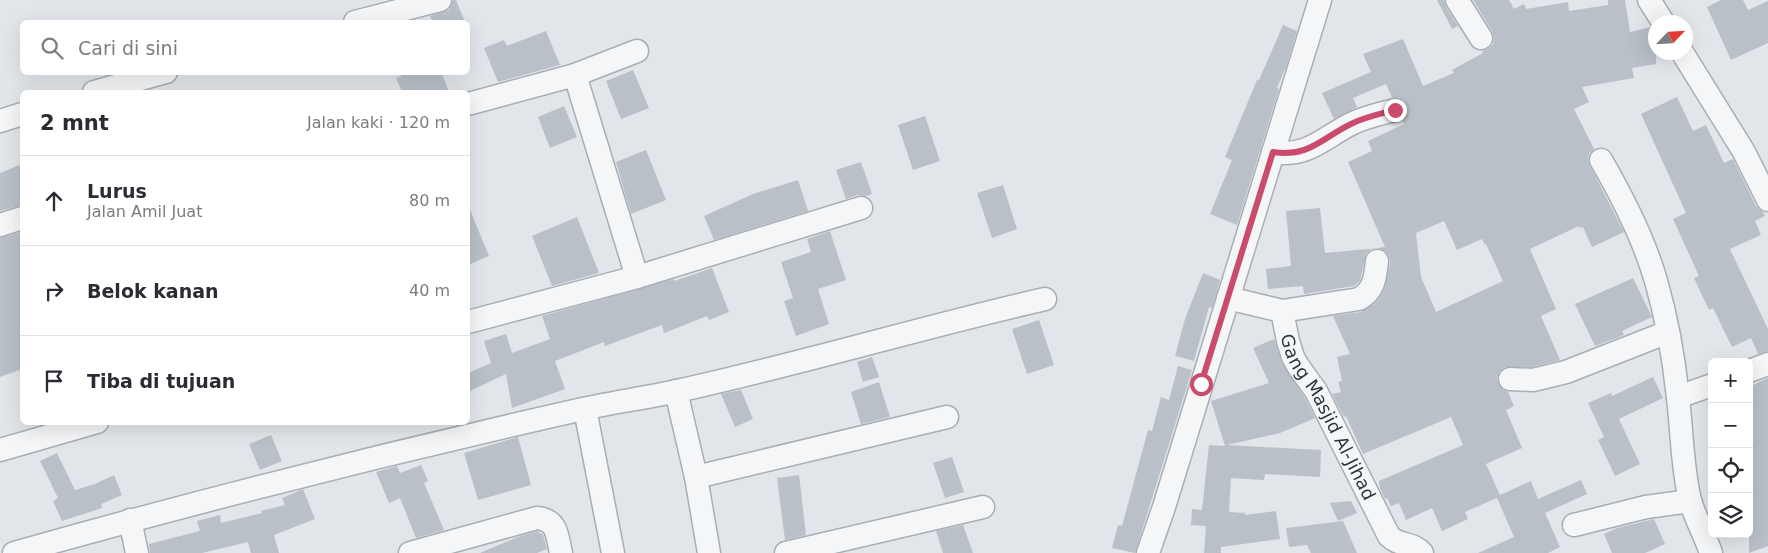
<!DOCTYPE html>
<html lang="id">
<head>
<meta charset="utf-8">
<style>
	body { margin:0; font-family:"DejaVu Sans",sans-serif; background:#f7f7f7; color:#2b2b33 }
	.controls { position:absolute; right:15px; bottom:15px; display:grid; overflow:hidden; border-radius:8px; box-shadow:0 5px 20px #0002 }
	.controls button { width:45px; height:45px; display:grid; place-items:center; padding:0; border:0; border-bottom:1px solid #e1e1e2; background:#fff; color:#2b2b33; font:25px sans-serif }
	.compass { position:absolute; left:1648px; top:15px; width:45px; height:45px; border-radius:50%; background:#fff; box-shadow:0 5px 20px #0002; rotate:65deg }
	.stop { position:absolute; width:15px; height:15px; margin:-11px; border:4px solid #cb4b6d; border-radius:50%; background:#fff }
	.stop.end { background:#cb4b6d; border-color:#fff; box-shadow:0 1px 5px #0008 }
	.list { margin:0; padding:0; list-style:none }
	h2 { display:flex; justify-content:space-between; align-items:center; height:65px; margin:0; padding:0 20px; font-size:21px }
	h2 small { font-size:16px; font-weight:400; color:#7c7c81 }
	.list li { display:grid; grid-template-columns:32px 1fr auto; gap:15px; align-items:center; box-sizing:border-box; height:90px; padding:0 20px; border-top:1px solid #e1e1e2 }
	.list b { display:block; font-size:19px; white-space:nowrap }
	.list p { margin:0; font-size:16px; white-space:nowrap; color:#7c7c81 }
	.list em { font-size:16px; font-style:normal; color:#7c7c81 }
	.icon { flex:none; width:28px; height:28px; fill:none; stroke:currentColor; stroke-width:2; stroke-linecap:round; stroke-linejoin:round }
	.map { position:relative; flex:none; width:1768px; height:553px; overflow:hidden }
	.search { position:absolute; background:#fff; box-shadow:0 5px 20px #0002; left:20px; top:20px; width:450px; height:55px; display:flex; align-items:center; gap:12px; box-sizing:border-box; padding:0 18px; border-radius:8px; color:#7c7c81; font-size:19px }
	.panel { position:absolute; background:#fff; box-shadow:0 5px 20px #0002; left:20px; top:90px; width:450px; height:335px; border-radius:8px }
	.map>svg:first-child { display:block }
</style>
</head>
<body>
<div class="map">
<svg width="1768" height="553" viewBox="0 0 1768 553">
	<rect width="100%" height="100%" fill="#e2e6ea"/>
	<g fill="#b9c0c7" fill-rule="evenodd">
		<path d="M 453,0 L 456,0 L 465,22 L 433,22 L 430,16 L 449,10 Z"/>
		<path d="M 1437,0 L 1444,0 L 1446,7 L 1458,26 L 1452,29 Z"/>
		<path d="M 1473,0 L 1509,0 L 1514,9 L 1524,4 L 1526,9 L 1568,2 L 1569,11 L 1608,5 L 1608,0 L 1625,0 L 1630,32 L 1651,27 L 1656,32 L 1656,64 L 1632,68 L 1634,78 L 1582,87 L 1589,102 L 1574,109 L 1594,149 L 1589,154 L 1588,159 L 1590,166 L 1624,232 L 1592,247 L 1583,227 L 1580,228 L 1579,226 L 1530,249 L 1556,309 L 1541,316 L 1560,360 L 1532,367 L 1504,367 L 1499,372 L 1497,378 L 1499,385 L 1503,390 L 1508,392 L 1514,406 L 1506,410 L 1522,448 L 1486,464 L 1500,495 L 1531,481 L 1538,499 L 1581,480 L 1587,494 L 1545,513 L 1560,547 L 1548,553 L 1478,553 L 1514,537 L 1497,498 L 1465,512 L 1468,519 L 1442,531 L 1432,508 L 1406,520 L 1399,503 L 1391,506 L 1387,498 L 1385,499 L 1380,488 L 1379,481 L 1463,445 L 1451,417 L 1363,454 L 1346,416 L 1344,417 L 1332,394 L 1341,392 L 1338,382 L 1342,381 L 1337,357 L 1350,354 L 1333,316 L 1361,312 L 1373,305 L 1379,299 L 1385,288 L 1390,263 L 1389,256 L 1385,251 L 1378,248 L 1385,247 L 1348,162 L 1372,151 L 1368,141 L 1404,124 L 1402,120 L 1407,114 L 1408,107 L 1404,100 L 1398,97 L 1392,97 L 1386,84 L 1353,98 L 1357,107 L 1334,119 L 1322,93 L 1371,72 L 1363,54 L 1403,39 L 1423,86 L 1454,73 L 1452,70 L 1483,53 L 1482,51 L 1488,49 L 1493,44 L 1494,37 L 1492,31 ZM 1444,221 L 1457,250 L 1482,239 L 1485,245 L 1486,244 L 1503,281 L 1436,312 L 1421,277 L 1416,233 Z"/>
		<path d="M 1721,0 L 1743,0 L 1748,10 L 1768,1 L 1768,43 L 1731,60 L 1707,7 Z"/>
		<path d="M 1283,25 L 1297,31 L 1286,67 L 1277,88 L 1279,89 L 1237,225 L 1210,214 L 1232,160 L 1225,157 L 1257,80 L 1259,80 Z"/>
		<path d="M 546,31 L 560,65 L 498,82 L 484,48 L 504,40 L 507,46 Z"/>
		<path d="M 633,70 L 649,108 L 621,119 L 606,81 Z"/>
		<path d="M 410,72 L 441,72 L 449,92 L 402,92 L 396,78 Z"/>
		<path d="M 1677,97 L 1693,131 L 1706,125 L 1724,163 L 1733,159 L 1756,206 L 1763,212 L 1765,216 L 1755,221 L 1761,235 L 1730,249 L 1768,329 L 1768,351 L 1758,354 L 1751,338 L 1732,347 L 1713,308 L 1709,310 L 1694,278 L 1699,276 L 1673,219 L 1686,213 L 1641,114 Z"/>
		<path d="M 564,106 L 577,137 L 550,148 L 538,117 Z"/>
		<path d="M 925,116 L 940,161 L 913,170 L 898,125 Z"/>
		<path d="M 646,150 L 666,200 L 631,214 L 616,162 Z"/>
		<path d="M 861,162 L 872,194 L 866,196 L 857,195 L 846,199 L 836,170 Z"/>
		<path d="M 22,164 L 22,205 L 0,211 L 0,173 Z"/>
		<path d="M 798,180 L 808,211 L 714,240 L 704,216 L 753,194 Z"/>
		<path d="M 1003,185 L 1017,229 L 992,238 L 977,193 Z"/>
		<path d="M 468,205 L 489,256 L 468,265 Z"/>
		<path d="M 1320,208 L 1325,253 L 1378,248 L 1371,249 L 1366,254 L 1360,281 L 1354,286 L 1304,294 L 1303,286 L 1268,289 L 1266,269 L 1291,266 L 1286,211 Z"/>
		<path d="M 577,217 L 599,273 L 552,286 L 532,236 Z"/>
		<path d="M 830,231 L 846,280 L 818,289 L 829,324 L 796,336 L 784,301 L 793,298 L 781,262 L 811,252 L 807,239 Z"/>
		<path d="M 22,232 L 22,369 L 0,377 L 0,238 Z"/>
		<path d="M 712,268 L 729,312 L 709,320 L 707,316 L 664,333 L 662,325 L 605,346 L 604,342 L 555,361 L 565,389 L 512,408 L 506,374 L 468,392 L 468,373 L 491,363 L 484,341 L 506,334 L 512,353 L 550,339 L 542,316 L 674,279 L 674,281 Z"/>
		<path d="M 1203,273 L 1220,280 L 1212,308 L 1209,307 L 1194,361 L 1175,356 L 1185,319 Z"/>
		<path d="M 1633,278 L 1652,317 L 1622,331 L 1624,335 L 1595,346 L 1575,304 Z"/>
		<path d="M 1039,320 L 1054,365 L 1027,374 L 1012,329 Z"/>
		<path d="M 1274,339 L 1282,363 L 1305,398 L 1315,418 L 1280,433 L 1227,445 L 1321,450 L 1320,477 L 1265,474 L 1264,480 L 1231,478 L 1229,512 L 1245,513 L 1245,515 L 1276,511 L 1280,539 L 1221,547 L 1221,553 L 1204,553 L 1206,526 L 1191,525 L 1192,509 L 1202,510 L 1209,445 L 1225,446 L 1211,401 L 1269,383 L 1253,348 Z"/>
		<path d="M 872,357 L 879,377 L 863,382 L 857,362 Z"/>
		<path d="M 1178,366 L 1192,370 L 1135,553 L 1112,548 L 1118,525 L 1122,526 L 1148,430 L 1152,431 L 1161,397 L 1169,400 Z"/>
		<path d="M 1653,377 L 1663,398 L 1619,419 L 1640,464 L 1615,476 L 1598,440 L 1604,437 L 1588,403 L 1611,393 L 1612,396 Z"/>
		<path d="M 1768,378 L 1768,546 L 1749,553 L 1749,387 Z"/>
		<path d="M 879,382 L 890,417 L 861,424 L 851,392 Z"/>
		<path d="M 741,390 L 753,419 L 735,427 L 721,394 Z"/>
		<path d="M 271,435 L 282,461 L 260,470 L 249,444 Z"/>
		<path d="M 518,437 L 531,485 L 478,500 L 464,453 Z"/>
		<path d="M 57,453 L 75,490 L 95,484 L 114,475 L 122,495 L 101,504 L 102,508 L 62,521 L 53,501 L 58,498 L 40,461 Z"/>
		<path d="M 952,457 L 964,492 L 945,498 L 933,463 Z"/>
		<path d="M 421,465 L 428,481 L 424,483 L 444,530 L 416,538 L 400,498 L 389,503 L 376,472 L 397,466 L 400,473 Z"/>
		<path d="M 799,475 L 806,535 L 785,540 L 777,478 Z"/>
		<path d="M 303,489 L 315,519 L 274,535 L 279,553 L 251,553 L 248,542 L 202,553 L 150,553 L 149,544 L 200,531 L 197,521 L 220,515 L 221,523 L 262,513 L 261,511 L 285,505 L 282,498 Z"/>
		<path d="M 1351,501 L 1357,513 L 1338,521 L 1330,503 Z"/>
		<path d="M 1654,519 L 1665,544 L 1645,553 L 1612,553 L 1604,534 L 1617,528 Z"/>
		<path d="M 1343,521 L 1357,553 L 1311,553 L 1307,545 L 1289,547 L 1286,528 Z"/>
		<path d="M 963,525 L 973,553 L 943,553 L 936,531 Z"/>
		<path d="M 537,531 L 543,535 L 547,549 L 537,553 L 480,553 L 518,537 Z"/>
	</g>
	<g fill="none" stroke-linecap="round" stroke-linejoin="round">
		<g stroke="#a7aeb4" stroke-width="25">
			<g id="minor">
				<path d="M 1457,0 L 1481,38"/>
				<path d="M 1649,0 L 1663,22"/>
				<path d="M 355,22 L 440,0"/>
				<path d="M 1682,52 L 1744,152 L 1768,200"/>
				<path d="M 575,75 L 637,51"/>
				<path d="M 94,92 L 166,72"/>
				<path d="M 468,104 L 575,75 L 637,277"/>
				<path d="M 0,121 L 22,114"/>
				<path d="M 1273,152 C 1307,158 1323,138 1351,124 C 1365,117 1380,114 1395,110"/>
				<path d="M 1601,160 C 1623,198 1644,239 1656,281 C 1667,319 1674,359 1678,398 C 1682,431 1682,467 1690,500 C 1695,518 1705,535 1711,553"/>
				<path d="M 0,225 L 22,218"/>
				<path id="s1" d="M 1228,298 L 1282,311 L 1288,341 L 1293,357 L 1298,366 L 1316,391 L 1389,536 C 1398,546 1413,542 1422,553"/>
				<path d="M 1282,311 L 1359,299 C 1375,290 1375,277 1377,261"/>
				<path d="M 468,322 L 637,277 L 861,208"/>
				<path d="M 1749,371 L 1768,364"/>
				<path d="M 1510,379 L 1533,380 L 1566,372 L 1668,332"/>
				<path d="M 676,391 L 696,477 L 709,553"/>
				<path d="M 1678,397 L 1712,385"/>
				<path d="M 585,409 L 613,553"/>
				<path d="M 0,450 L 97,422"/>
				<path d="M 696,477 L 947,417"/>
				<path d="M 130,520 L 137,553"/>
				<path d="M 1574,525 L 1646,507 L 1690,501"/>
				<path d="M 14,553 C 202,500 392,452 583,409 C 614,402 646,398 677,391 C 801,364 922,327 1045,299"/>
				<path d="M 410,553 L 537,518 C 558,520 557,536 561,553"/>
				<path d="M 786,553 L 983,507"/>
				<path d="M 1148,553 L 1164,507 L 1320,0"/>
			</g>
		</g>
		<use href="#minor" stroke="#f5f6f8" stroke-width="22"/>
	</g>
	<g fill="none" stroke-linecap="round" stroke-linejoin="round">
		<path stroke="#cb4b6d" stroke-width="6" d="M 1201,384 L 1273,152 C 1308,158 1322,138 1351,124 C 1365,117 1380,114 1395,110"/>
	</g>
	<g text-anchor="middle" stroke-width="4" stroke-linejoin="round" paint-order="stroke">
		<g font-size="18" fill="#2a3642" stroke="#f2f5f7">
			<text dy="6" stroke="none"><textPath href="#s1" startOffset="172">Gang Masjid Al-Jihad</textPath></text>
		</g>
	</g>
</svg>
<div class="controls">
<button>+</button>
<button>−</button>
<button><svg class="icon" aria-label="locate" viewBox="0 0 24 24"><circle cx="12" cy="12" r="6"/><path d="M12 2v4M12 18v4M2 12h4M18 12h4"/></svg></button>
<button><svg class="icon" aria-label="layers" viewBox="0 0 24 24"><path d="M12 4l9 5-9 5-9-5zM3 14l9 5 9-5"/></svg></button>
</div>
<svg class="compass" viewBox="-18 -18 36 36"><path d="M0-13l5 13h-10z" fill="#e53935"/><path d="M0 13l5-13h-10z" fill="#7c7c81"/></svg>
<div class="stop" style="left:1201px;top:384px"></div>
<div class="stop end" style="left:1395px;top:110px"></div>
<div class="search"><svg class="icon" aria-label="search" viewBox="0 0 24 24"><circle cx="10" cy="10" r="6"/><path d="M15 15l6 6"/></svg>Cari di sini</div>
<section class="panel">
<h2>2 mnt<small>Jalan kaki · 120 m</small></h2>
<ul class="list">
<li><svg class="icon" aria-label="ahead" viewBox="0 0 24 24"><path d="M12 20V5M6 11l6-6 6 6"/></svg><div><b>Lurus</b><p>Jalan Amil Juat</p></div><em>80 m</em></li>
<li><svg class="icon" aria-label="right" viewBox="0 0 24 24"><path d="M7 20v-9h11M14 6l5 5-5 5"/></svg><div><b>Belok kanan</b></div><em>40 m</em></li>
<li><svg class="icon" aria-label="arrive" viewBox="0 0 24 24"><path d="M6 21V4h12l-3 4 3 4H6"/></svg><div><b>Tiba di tujuan</b></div></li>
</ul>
</section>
</div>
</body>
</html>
